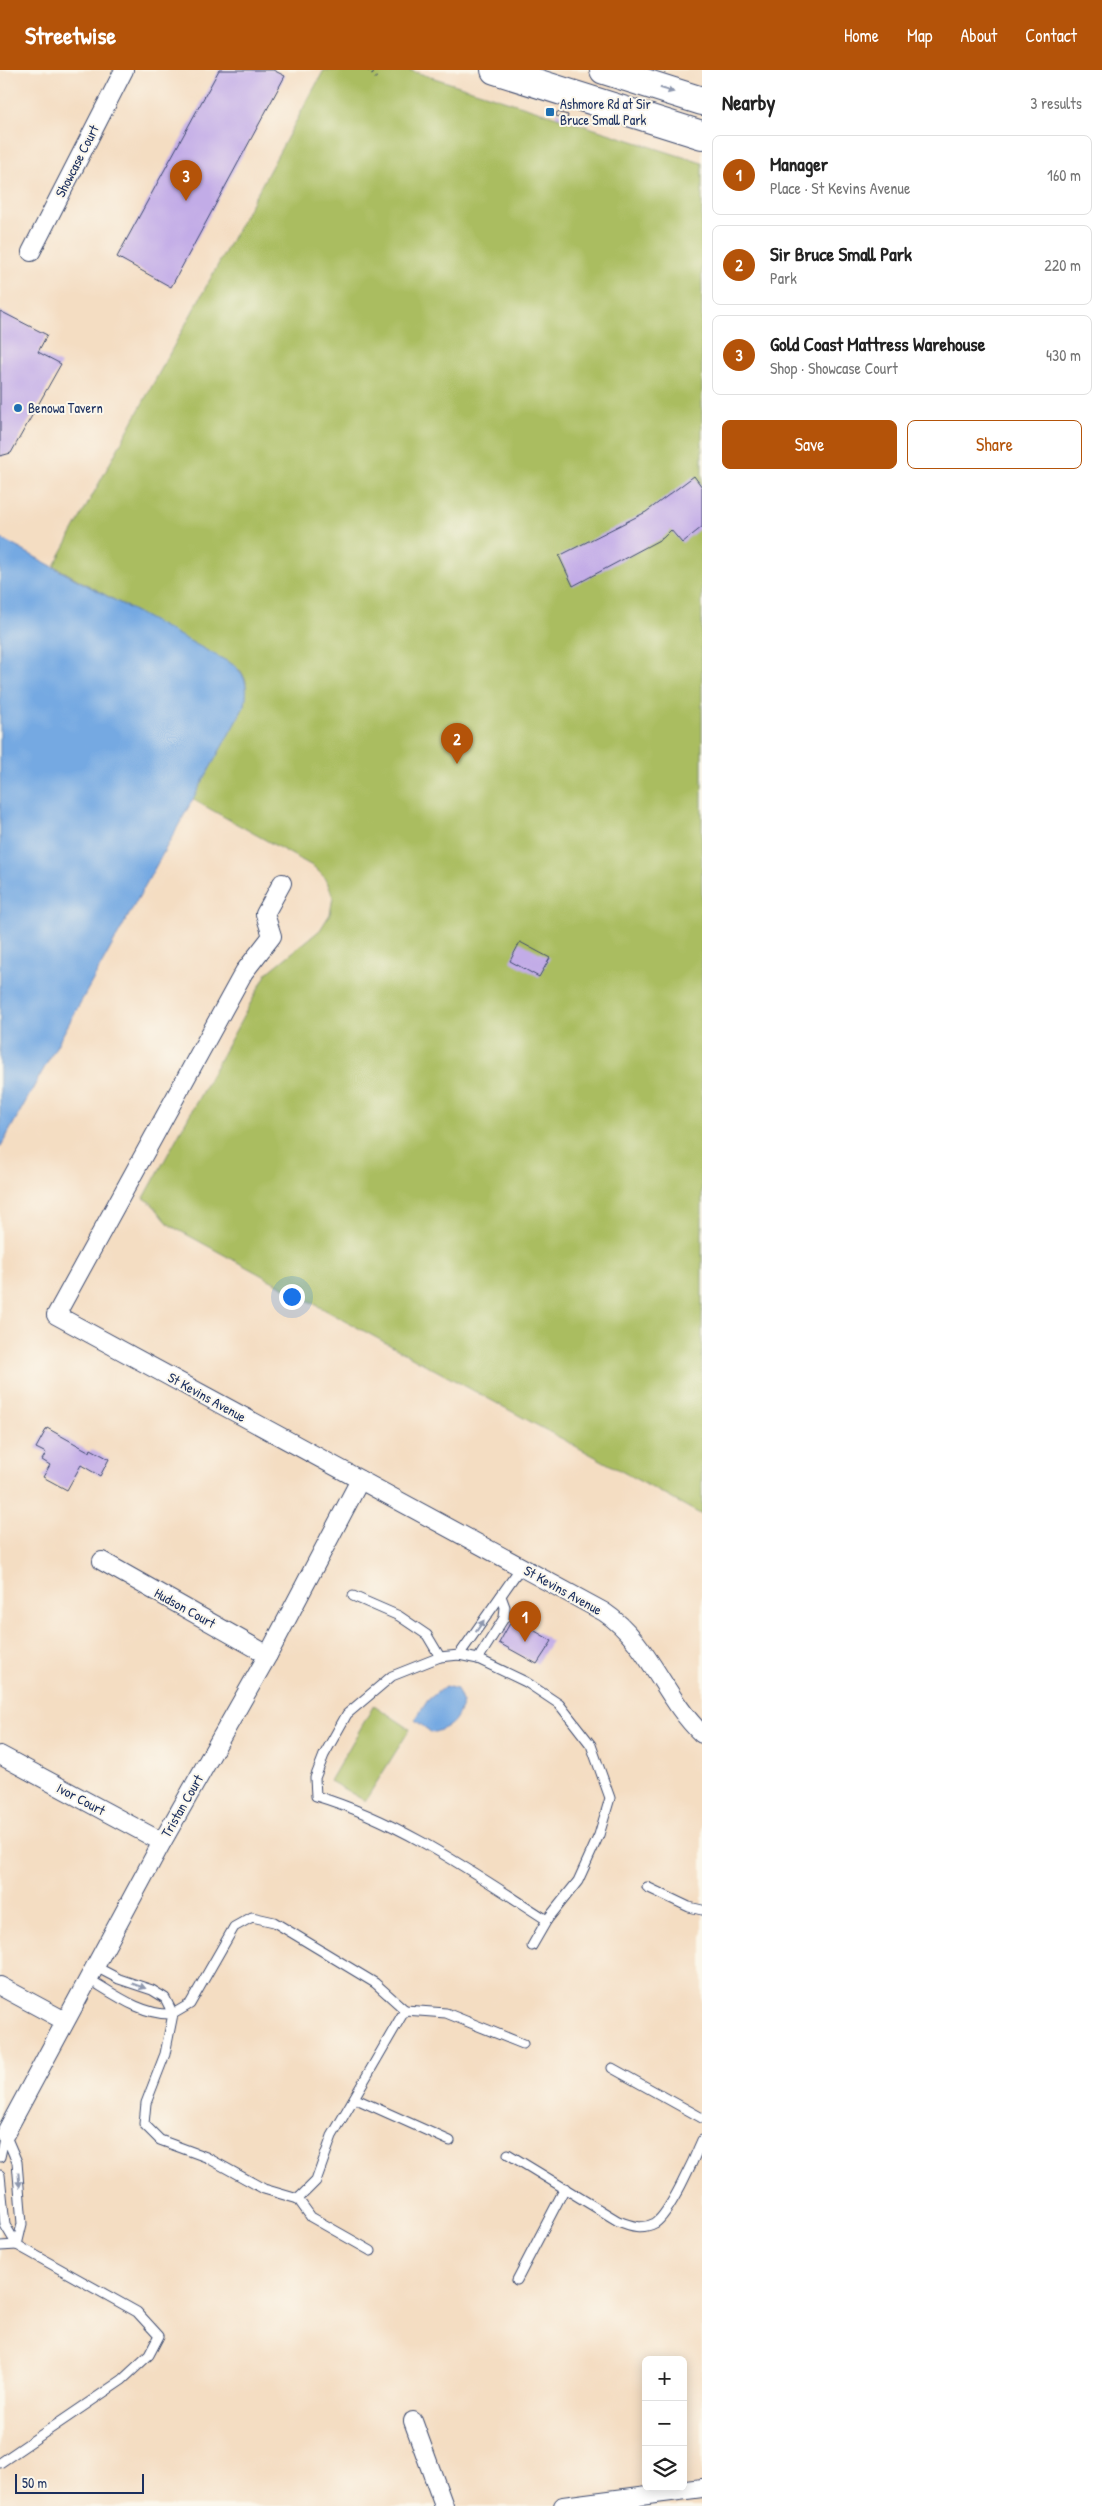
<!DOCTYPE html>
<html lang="en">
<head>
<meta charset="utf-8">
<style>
	body { margin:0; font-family:"Patrick Hand",sans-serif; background:#f2f2f2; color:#222 }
	.controls { position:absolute; right:15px; bottom:15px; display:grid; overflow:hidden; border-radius:8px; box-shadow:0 2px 12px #0003 }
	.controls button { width:45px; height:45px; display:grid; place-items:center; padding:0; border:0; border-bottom:1px solid #e0e0e0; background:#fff; color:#222; font:25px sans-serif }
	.scale { position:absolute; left:15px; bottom:12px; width:129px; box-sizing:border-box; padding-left:5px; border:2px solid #1b2f5e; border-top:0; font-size:14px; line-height:18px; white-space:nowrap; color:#1b2f5e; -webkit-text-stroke:4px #fbf7ec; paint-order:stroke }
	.you { position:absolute; left:291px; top:1226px; width:18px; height:18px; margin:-12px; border:4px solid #fff; border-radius:50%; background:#1a73e8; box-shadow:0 0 0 8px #1a73e833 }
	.badge { display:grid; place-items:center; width:32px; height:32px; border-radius:50%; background:#b45309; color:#fff; font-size:16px; font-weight:700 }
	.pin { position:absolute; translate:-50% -41px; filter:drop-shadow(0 1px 2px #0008) }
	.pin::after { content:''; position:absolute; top:26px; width:18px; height:15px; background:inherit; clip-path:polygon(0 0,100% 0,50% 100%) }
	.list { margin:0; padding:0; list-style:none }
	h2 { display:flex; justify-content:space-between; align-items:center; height:65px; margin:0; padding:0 20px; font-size:21px }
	h2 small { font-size:16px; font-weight:400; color:#767676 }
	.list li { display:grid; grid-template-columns:32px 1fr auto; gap:15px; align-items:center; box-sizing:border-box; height:80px; margin:0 10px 10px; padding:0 10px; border:1px solid #e0e0e0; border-radius:8px }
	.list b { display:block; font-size:19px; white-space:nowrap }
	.list p { margin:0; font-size:16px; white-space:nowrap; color:#767676 }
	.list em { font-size:16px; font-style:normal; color:#767676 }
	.actions { display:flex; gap:10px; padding:15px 20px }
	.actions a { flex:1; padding:11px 0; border:1px solid #b45309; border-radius:8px; text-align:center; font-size:18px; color:#b45309 }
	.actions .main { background:#b45309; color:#fff }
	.icon { flex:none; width:28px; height:28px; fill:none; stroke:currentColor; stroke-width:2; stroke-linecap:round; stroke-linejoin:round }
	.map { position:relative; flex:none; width:702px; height:2436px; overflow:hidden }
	header { display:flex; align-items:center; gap:30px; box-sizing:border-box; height:70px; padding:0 25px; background:#b45309; color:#fff }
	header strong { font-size:24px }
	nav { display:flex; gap:28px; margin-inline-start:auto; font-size:18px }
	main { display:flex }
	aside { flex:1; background:#fff }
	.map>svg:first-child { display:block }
</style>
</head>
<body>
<header>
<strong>Streetwise</strong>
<nav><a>Home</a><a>Map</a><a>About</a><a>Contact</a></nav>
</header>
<main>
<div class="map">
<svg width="702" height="2436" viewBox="0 0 702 2436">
	<rect width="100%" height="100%" fill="#fbf7ec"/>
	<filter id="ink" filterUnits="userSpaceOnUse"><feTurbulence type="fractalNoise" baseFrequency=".02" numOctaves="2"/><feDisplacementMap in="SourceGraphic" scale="10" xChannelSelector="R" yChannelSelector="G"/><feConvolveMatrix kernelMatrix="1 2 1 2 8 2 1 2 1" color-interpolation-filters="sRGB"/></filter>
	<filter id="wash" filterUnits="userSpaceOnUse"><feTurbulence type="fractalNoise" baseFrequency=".0096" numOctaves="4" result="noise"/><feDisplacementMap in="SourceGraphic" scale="20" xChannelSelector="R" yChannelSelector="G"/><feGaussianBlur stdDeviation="1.12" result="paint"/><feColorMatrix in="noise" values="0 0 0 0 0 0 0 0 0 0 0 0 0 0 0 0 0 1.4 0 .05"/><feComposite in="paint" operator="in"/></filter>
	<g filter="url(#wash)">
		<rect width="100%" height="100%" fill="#f4ddc2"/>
		<g fill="#aabd61" stroke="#627660">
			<path d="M 324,0 L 409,0 L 702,93 L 702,1445 L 171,1156 C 161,1147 156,1135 144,1128 L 267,903 L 320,860 L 330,844 L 333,827 L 326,809 L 314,797 L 192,729 L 245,635 L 246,611 L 241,601 L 54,496 Z"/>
			<path d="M 374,1635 L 410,1659 L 365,1731 L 330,1711 Z"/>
		</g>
		<g fill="#75a9e2" stroke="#486ca0">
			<path d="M 0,468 L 232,594 C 247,605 248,617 245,635 L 0,1078 Z"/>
			<path d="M 445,1616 L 457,1619 L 463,1633 C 455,1653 453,1656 432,1663 L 415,1650 L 428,1630 Z"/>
		</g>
		<g id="blocks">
			<g fill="#c2ace7">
				<path d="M 219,0 L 273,0 L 285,6 L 171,217 L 117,187 Z"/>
				<path d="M 557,42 L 568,45 L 567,49 L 556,46 Z"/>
				<path d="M 0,241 L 47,265 L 38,282 L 61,294 L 11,383 L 0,386 Z"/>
				<path d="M 694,406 L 702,417 L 702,457 L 682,473 L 671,460 L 663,468 L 573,516 L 559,486 L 646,442 Z"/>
				<path d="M 520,872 L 550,888 L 539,907 L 510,891 Z"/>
				<path d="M 47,1358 L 90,1382 L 91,1379 L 109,1389 L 100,1406 L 81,1395 L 67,1420 L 43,1407 L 50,1395 L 42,1390 L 46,1383 L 36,1378 Z"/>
				<path d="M 513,1548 L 552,1571 L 537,1594 L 499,1573 Z"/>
			</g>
		</g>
	</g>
	<g filter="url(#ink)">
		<use href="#blocks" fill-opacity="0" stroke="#3c496d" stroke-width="1"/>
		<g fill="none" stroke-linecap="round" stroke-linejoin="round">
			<g stroke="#3c496d" stroke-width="11">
				<g id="service">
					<path d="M 353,1526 L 399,1546 L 427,1565 L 440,1587"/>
					<path d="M 459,1585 L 478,1589 L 526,1612 L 559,1634 L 591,1675 L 610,1728 L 599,1765 L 578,1811 L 547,1850 C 474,1803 400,1751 316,1726 L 315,1708 L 324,1685 L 347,1644 L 392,1606 L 440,1587 Z"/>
					<path d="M 459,1585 L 521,1497"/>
					<path d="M 478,1589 L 504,1548 L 505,1537 L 501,1526"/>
					<path d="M 647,1817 L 689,1837 L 702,1840"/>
					<path d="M 532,1876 L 547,1850"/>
					<path d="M 89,1909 C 114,1924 143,1946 173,1944 L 165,1928 L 152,1920 L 119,1909 L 96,1897"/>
					<path d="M 405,1940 L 446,1943 L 523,1974"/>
					<path d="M 612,1998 L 702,2048"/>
					<path d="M 354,2028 L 405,1940 L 375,1913 L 274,1852 L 252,1847 L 234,1857 L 190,1934 L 173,1944 L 165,1984 L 146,2033 L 144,2054 L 160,2070 L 206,2087 L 264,2119 L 298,2129 L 316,2111 L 332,2066 L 354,2028 L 450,2071"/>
					<path d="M 5,2064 L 17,2092 L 22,2154 L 17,2175"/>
					<path d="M 508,2084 L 618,2151 C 631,2156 642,2160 655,2153 C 669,2145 695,2087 702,2070"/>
					<path d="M 0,2087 L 5,2064"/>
					<path d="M 0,2105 L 5,2155 L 17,2175 L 137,2242 L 159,2266 L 149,2285 L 122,2310 L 0,2393"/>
					<path d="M 298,2129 L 311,2147 L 371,2181"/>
					<path d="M 0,2176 L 17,2175"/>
					<path d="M 517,2210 L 565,2118"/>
				</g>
			</g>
			<g stroke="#3c496d" stroke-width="20">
				<g id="minor">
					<path d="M 31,182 L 124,0"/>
					<path d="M 282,813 L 265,844 L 272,866 L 244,902 L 56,1245 L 604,1542 C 649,1572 664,1628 702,1664"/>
					<path d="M 102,1491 L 268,1585"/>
					<path d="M 0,1685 L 162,1772"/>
					<path d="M 0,1916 L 65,1951"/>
					<path d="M 5,2064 L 162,1772 L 268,1585 L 360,1410"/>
					<path d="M 413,2351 L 444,2436"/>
					<path d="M 563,2436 L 702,2418"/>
				</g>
			</g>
			<g stroke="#3c496d" stroke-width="30">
				<g id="primary">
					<path d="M 495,0 L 702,65"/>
					<path d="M 604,0 L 702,31"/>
				</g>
			</g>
			<path stroke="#3c496d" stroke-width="3" stroke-dasharray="1 4" stroke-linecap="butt" d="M 369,0 L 376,8"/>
			<use href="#service" stroke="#fff" stroke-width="9"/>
			<use href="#minor" stroke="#fff" stroke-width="18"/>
			<use href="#primary" stroke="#fff" stroke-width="28"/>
		</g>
		<defs><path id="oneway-solid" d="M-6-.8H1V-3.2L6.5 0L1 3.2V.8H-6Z" transform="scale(1.25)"/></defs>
		<g fill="#8d97ae">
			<use href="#oneway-solid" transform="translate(667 20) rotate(18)"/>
			<use href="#oneway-solid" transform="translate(480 1556) rotate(-55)"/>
			<use href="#oneway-solid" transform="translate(139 1916) rotate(19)"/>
			<use href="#oneway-solid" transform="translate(19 2110) rotate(85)"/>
		</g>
	</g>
	<g fill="#1f6fb2" stroke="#fbf7ec" stroke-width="2">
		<rect x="545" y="37" width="10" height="10" rx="2.5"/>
		<circle cx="18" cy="338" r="5"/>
	</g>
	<g text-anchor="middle" stroke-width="4" stroke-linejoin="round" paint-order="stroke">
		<g font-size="14" fill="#1b2f5e" stroke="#fbf7ec" text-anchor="start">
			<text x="560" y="39">Ashmore Rd at Sir<tspan x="560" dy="16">Bruce Small Park</tspan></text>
			<text x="28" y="343">Benowa Tavern</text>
		</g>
		<g font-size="14" fill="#1b2f5e" stroke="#fbf7ec">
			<text transform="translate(77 91) rotate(-63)" y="5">Showcase Court</text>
			<text transform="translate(207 1327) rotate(29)" y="5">St Kevins Avenue</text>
			<text transform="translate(563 1520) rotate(29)" y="5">St Kevins Avenue</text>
			<text transform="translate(185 1538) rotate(29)" y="5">Hudson Court</text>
			<text transform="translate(81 1729) rotate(28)" y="5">Ivor Court</text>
			<text transform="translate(182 1736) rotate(-60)" y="5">Tristan Court</text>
		</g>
	</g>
</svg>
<div class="controls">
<button>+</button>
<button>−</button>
<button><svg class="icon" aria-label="layers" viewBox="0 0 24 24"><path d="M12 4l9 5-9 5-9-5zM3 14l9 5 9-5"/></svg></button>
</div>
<div class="scale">50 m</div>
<div class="you"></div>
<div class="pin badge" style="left:525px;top:1572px">1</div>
<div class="pin badge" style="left:457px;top:694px">2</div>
<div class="pin badge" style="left:186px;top:131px">3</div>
</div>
<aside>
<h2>Nearby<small>3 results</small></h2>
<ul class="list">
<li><span class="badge">1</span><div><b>Manager</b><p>Place · St Kevins Avenue</p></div><em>160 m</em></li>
<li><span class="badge">2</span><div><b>Sir Bruce Small Park</b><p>Park</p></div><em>220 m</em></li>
<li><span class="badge">3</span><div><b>Gold Coast Mattress Warehouse</b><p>Shop · Showcase Court</p></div><em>430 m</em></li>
</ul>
<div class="actions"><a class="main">Save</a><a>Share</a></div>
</aside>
</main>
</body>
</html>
